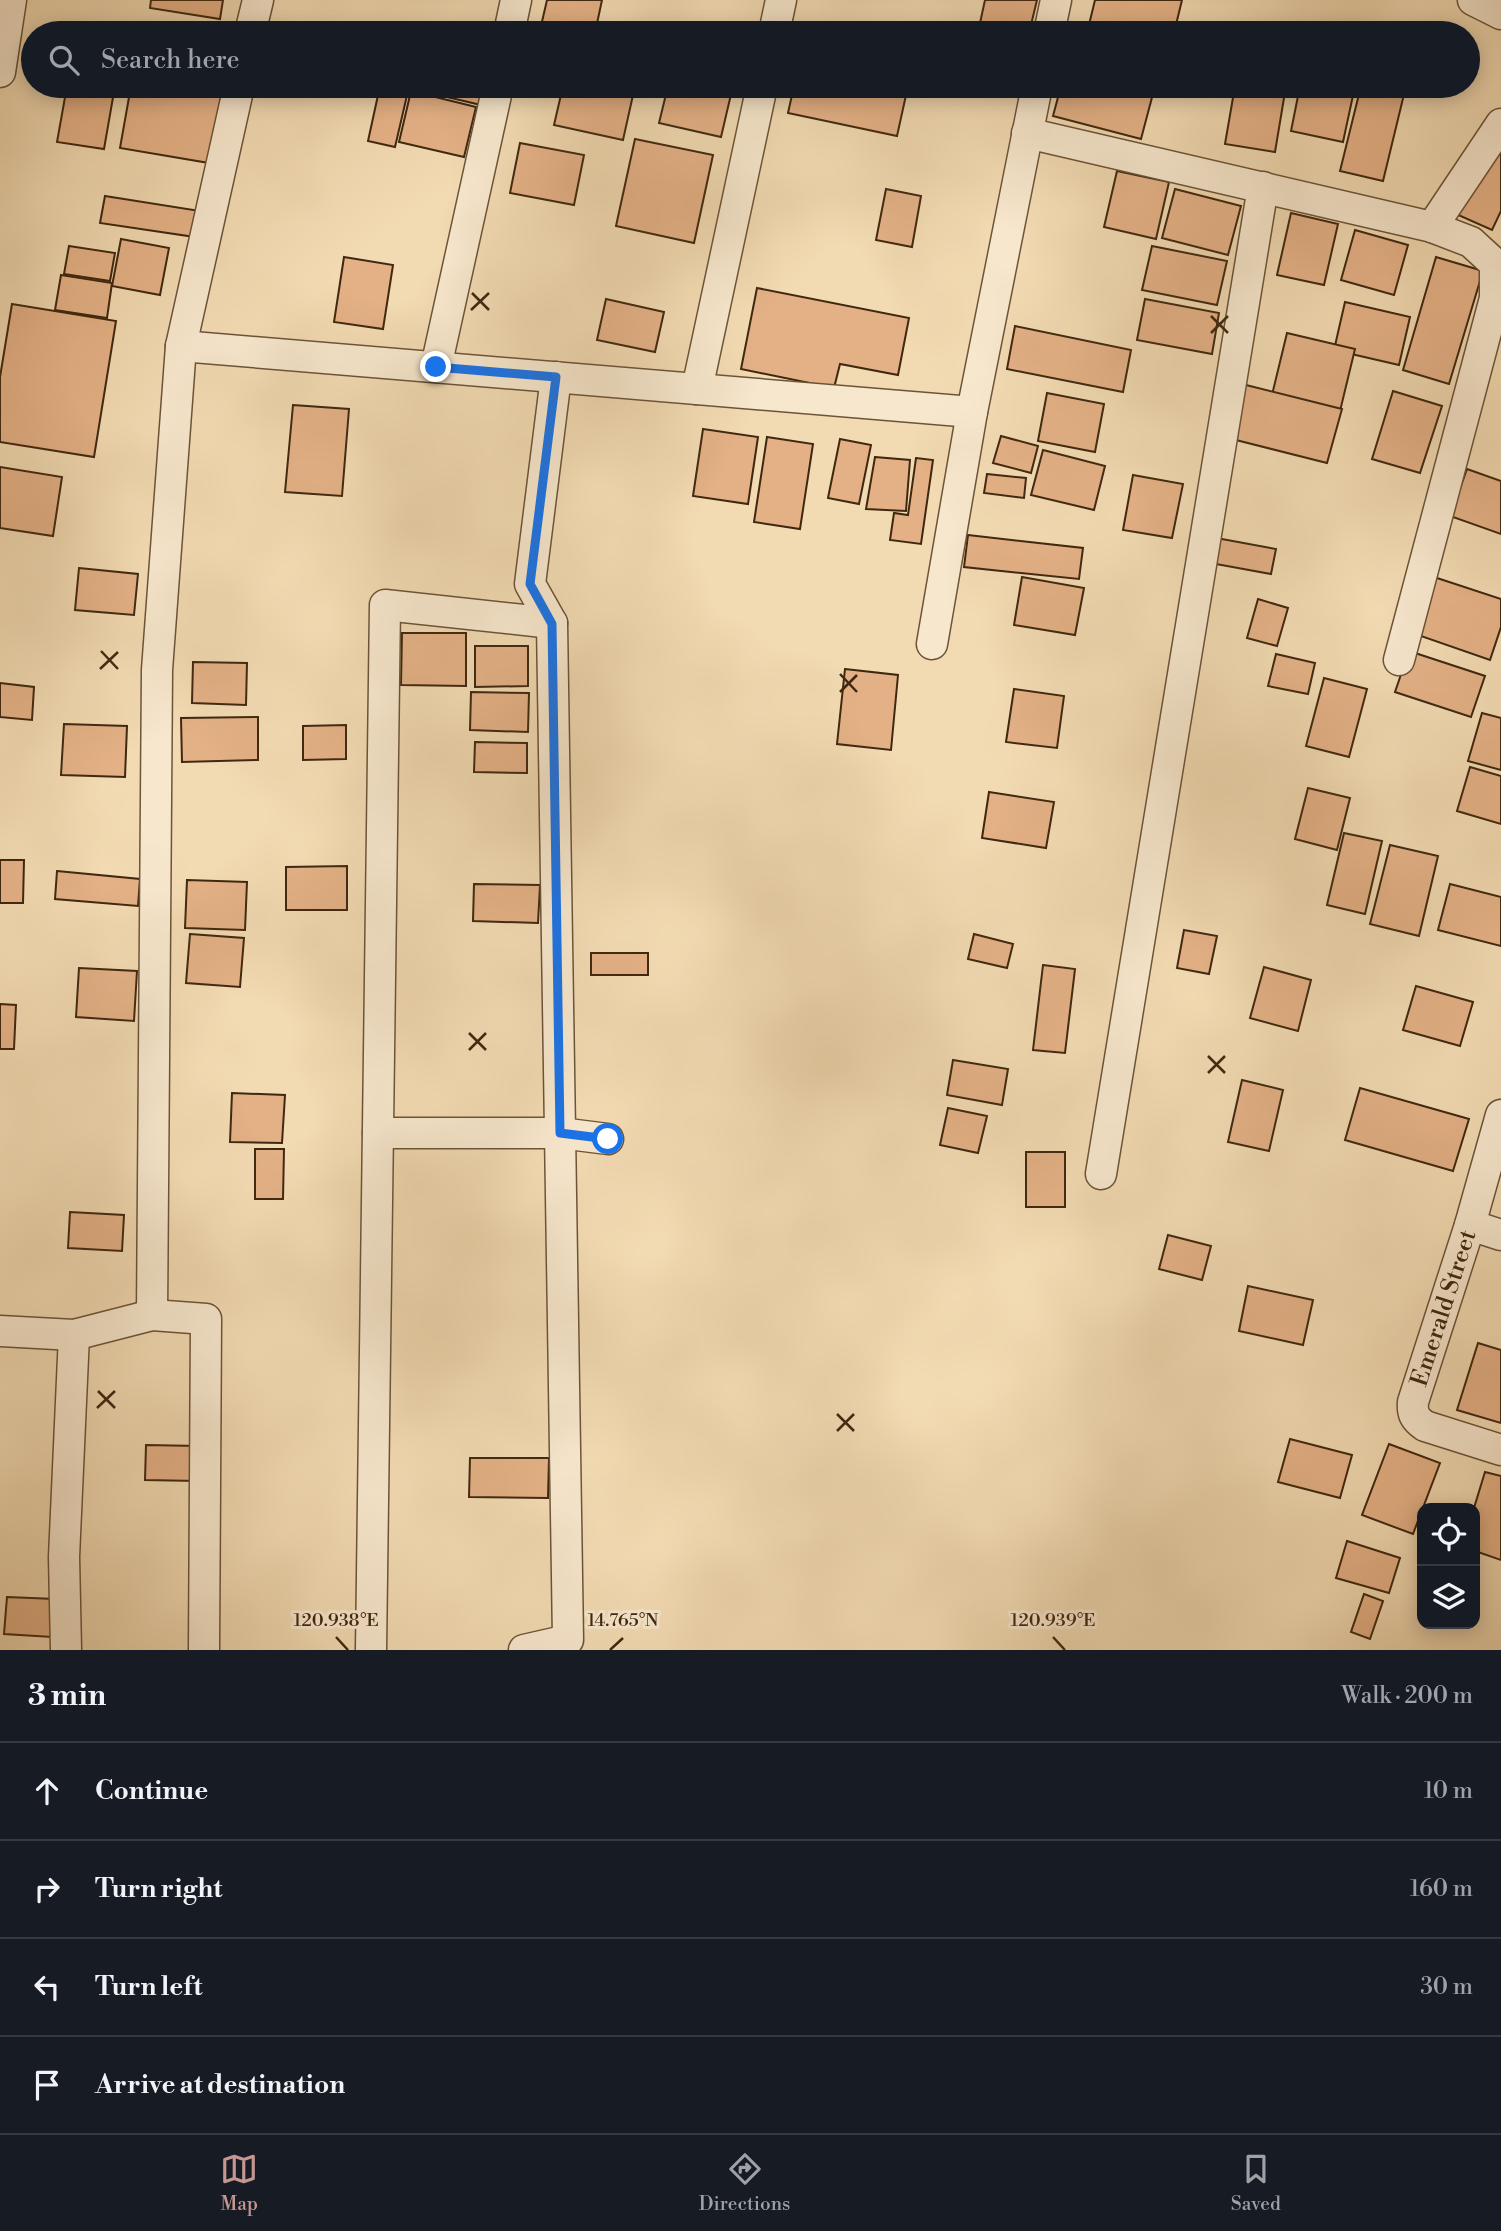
<!DOCTYPE html>
<html lang="en">
<head>
<meta charset="utf-8">
<style>
	body { margin:0; font-family:"Libre Bodoni",serif; background:#242831; color:#f1f3f6 }
	.controls { position:absolute; right:21px; bottom:21px; display:grid; overflow:hidden; border-radius:14px; box-shadow:0 4px 18px #0003 }
	.controls button { width:63px; height:63px; display:grid; place-items:center; padding:0; border:0; border-bottom:2px solid #363941; background:#171b24; color:#f1f3f6; font:35px sans-serif }
	.stop { position:absolute; width:21px; height:21px; margin:-16px; border:5px solid #1a73e8; border-radius:50%; background:#fff }
	.stop.end { background:#1a73e8; border-color:#fff; box-shadow:0 2px 7px #0008 }
	.list { margin:0; padding:0; list-style:none }
	h2 { display:flex; justify-content:space-between; align-items:center; height:91px; margin:0; padding:0 28px; font-size:30px }
	h2 small { font-size:23px; font-weight:400; color:#9ea1a6 }
	.list li { display:grid; grid-template-columns:46px 1fr auto; gap:21px; align-items:center; box-sizing:border-box; height:98px; padding:0 28px; border-top:2px solid #363941 }
	.list b { display:block; font-size:26px; white-space:nowrap }
	.list em { font-size:23px; font-style:normal; color:#9ea1a6 }
	.icon { flex:none; width:38px; height:38px; fill:none; stroke:currentColor; stroke-width:2; stroke-linecap:round; stroke-linejoin:round }
	.map { position:relative; flex:none; width:1501px; height:1650px; overflow:hidden }
	.search { position:absolute; background:#171b24; box-shadow:0 4px 18px #0003; left:21px; right:21px; top:21px; height:77px; display:flex; align-items:center; gap:18px; box-sizing:border-box; padding:0 24px; border-radius:38px; color:#9ea1a6; font-size:26px }
	.sheet { height:483px; background:#171b24 }
	nav { display:flex; justify-content:space-around; align-items:center; box-sizing:border-box; height:98px; border-top:2px solid #363941; background:#171b24; font-size:19px; color:#9ea1a6 }
	nav a { display:grid; justify-items:center; gap:4px }
	nav .on { color:#c59692 }
	.map>svg:first-child { display:block }
</style>
</head>
<body>
<div class="map">
<svg width="1501" height="1650" viewBox="0 0 1501 1650">
	<rect width="100%" height="100%" fill="#f2dab2"/>
	<filter id="stains"><feTurbulence type="fractalNoise" baseFrequency=".00286" numOctaves="4"/><feColorMatrix values="0 0 0 0 .2 0 0 0 0 .09 0 0 0 0 .02 0 0 0 .5 -.17"/></filter>
	<radialGradient id="worn" r=".72"><stop offset=".6" stop-color="#630" stop-opacity="0"/><stop offset="1" stop-color="#630" stop-opacity=".3"/></radialGradient>
	<g fill="#e4b186" stroke="#402810" stroke-width="2">
		<path d="M 151,0 L 223,0 L 220,19 L 150,8 Z"/>
		<path d="M 547,0 L 602,0 L 595,33 L 578,33 L 541,26 Z"/>
		<path d="M 985,0 L 1037,0 L 1029,33 L 980,23 Z"/>
		<path d="M 1095,0 L 1182,0 L 1174,33 L 1087,33 Z"/>
		<path d="M 67,86 L 115,86 L 104,149 L 57,142 Z"/>
		<path d="M 131,86 L 186,86 L 227,92 L 215,164 L 120,148 Z"/>
		<path d="M 380,86 L 408,91 L 395,147 L 368,141 Z"/>
		<path d="M 400,86 L 486,86 L 481,105 Z"/>
		<path d="M 563,86 L 635,86 L 623,140 L 554,125 Z"/>
		<path d="M 668,86 L 712,86 L 732,90 L 721,137 L 659,123 Z"/>
		<path d="M 794,86 L 908,86 L 897,136 L 788,113 Z"/>
		<path d="M 1061,86 L 1155,86 L 1141,139 L 1053,116 Z"/>
		<path d="M 1235,86 L 1286,86 L 1275,152 L 1225,144 Z"/>
		<path d="M 1300,86 L 1355,86 L 1343,142 L 1291,131 Z"/>
		<path d="M 1361,86 L 1406,86 L 1383,181 L 1340,171 Z"/>
		<path d="M 411,91 L 476,107 L 464,157 L 399,142 Z"/>
		<path d="M 635,139 L 713,155 L 694,243 L 616,226 Z"/>
		<path d="M 520,143 L 584,155 L 574,205 L 510,193 Z"/>
		<path d="M 1486,148 L 1501,155 L 1501,211 L 1492,230 L 1456,214 Z"/>
		<path d="M 1117,171 L 1169,182 L 1156,239 L 1104,227 Z"/>
		<path d="M 886,189 L 921,196 L 912,247 L 876,240 Z"/>
		<path d="M 1175,189 L 1241,206 L 1228,255 L 1162,238 Z"/>
		<path d="M 105,196 L 200,211 L 195,237 L 100,223 Z"/>
		<path d="M 1291,213 L 1338,224 L 1324,285 L 1277,275 Z"/>
		<path d="M 1355,230 L 1408,245 L 1394,295 L 1341,280 Z"/>
		<path d="M 121,239 L 169,248 L 160,295 L 112,286 Z"/>
		<path d="M 69,246 L 115,253 L 110,281 L 64,274 Z"/>
		<path d="M 1152,246 L 1227,261 L 1217,305 L 1142,290 Z"/>
		<path d="M 344,257 L 393,265 L 383,329 L 334,322 Z"/>
		<path d="M 1436,257 L 1483,271 L 1449,384 L 1403,370 Z"/>
		<path d="M 61,275 L 112,283 L 107,318 L 55,310 Z"/>
		<path d="M 757,288 L 909,318 L 898,375 L 840,364 L 834,388 L 741,369 Z"/>
		<path d="M 606,299 L 664,312 L 655,352 L 597,340 Z"/>
		<path d="M 1145,299 L 1219,313 L 1212,354 L 1137,340 Z"/>
		<path d="M 1345,302 L 1410,317 L 1399,365 L 1334,350 Z"/>
		<path d="M 12,304 L 116,321 L 94,457 L 0,442 L 0,377 Z"/>
		<path d="M 1015,326 L 1131,350 L 1123,392 L 1007,369 Z"/>
		<path d="M 1287,333 L 1355,349 L 1340,411 L 1272,395 Z"/>
		<path d="M 1242,384 L 1342,409 L 1327,463 L 1228,438 Z"/>
		<path d="M 1393,391 L 1442,406 L 1420,473 L 1372,459 Z"/>
		<path d="M 1047,393 L 1104,404 L 1095,452 L 1038,441 Z"/>
		<path d="M 293,405 L 349,409 L 342,496 L 285,492 Z"/>
		<path d="M 703,429 L 758,437 L 748,504 L 693,496 Z"/>
		<path d="M 1001,436 L 1038,446 L 1031,473 L 993,463 Z"/>
		<path d="M 767,437 L 813,444 L 800,529 L 754,522 Z"/>
		<path d="M 840,439 L 871,445 L 859,504 L 828,498 Z"/>
		<path d="M 1043,450 L 1105,466 L 1094,510 L 1031,495 Z"/>
		<path d="M 875,457 L 910,460 L 906,511 L 866,509 Z"/>
		<path d="M 916,458 L 933,460 L 921,544 L 890,540 L 894,513 L 908,515 Z"/>
		<path d="M 0,467 L 62,477 L 53,536 L 0,528 Z"/>
		<path d="M 1467,469 L 1501,481 L 1501,534 L 1450,516 Z"/>
		<path d="M 987,474 L 1026,478 L 1024,498 L 984,493 Z"/>
		<path d="M 1133,475 L 1183,484 L 1172,538 L 1123,530 Z"/>
		<path d="M 968,535 L 1083,548 L 1079,579 L 964,567 Z"/>
		<path d="M 1211,537 L 1276,549 L 1271,574 L 1205,562 Z"/>
		<path d="M 79,568 L 138,574 L 134,615 L 75,610 Z"/>
		<path d="M 1022,577 L 1084,588 L 1075,635 L 1014,625 Z"/>
		<path d="M 1434,577 L 1501,599 L 1501,627 L 1490,660 L 1415,634 Z"/>
		<path d="M 1258,599 L 1288,608 L 1277,646 L 1247,638 Z"/>
		<path d="M 402,633 L 466,633 L 466,686 L 401,685 Z"/>
		<path d="M 475,646 L 528,646 L 528,686 L 475,687 Z"/>
		<path d="M 1409,651 L 1485,676 L 1471,717 L 1395,692 Z"/>
		<path d="M 1276,654 L 1315,663 L 1308,694 L 1268,686 Z"/>
		<path d="M 193,662 L 247,663 L 246,705 L 192,703 Z"/>
		<path d="M 845,669 L 898,675 L 891,750 L 837,744 Z"/>
		<path d="M 1324,678 L 1367,689 L 1349,757 L 1306,746 Z"/>
		<path d="M 0,683 L 34,687 L 32,720 L 0,717 Z"/>
		<path d="M 1014,689 L 1064,696 L 1057,748 L 1006,742 Z"/>
		<path d="M 471,692 L 529,693 L 528,732 L 470,730 Z"/>
		<path d="M 1482,713 L 1501,718 L 1501,770 L 1468,761 Z"/>
		<path d="M 258,717 L 258,760 L 182,762 L 181,718 Z"/>
		<path d="M 64,724 L 127,726 L 125,777 L 61,775 Z"/>
		<path d="M 346,725 L 346,759 L 303,760 L 303,726 Z"/>
		<path d="M 475,742 L 527,743 L 527,773 L 474,772 Z"/>
		<path d="M 1470,767 L 1501,776 L 1501,824 L 1457,811 Z"/>
		<path d="M 1308,788 L 1350,798 L 1337,850 L 1295,839 Z"/>
		<path d="M 989,792 L 1054,802 L 1046,848 L 982,838 Z"/>
		<path d="M 1344,833 L 1382,841 L 1365,914 L 1327,905 Z"/>
		<path d="M 1390,845 L 1438,856 L 1419,936 L 1370,924 Z"/>
		<path d="M 0,860 L 24,860 L 23,903 L 0,903 Z"/>
		<path d="M 347,866 L 347,910 L 286,910 L 286,867 Z"/>
		<path d="M 57,871 L 140,879 L 138,906 L 55,899 Z"/>
		<path d="M 187,880 L 247,882 L 245,930 L 185,928 Z"/>
		<path d="M 474,884 L 540,885 L 538,923 L 473,921 Z"/>
		<path d="M 1450,884 L 1501,897 L 1501,946 L 1438,930 Z"/>
		<path d="M 1184,930 L 1217,936 L 1209,974 L 1177,968 Z"/>
		<path d="M 190,934 L 244,938 L 240,987 L 186,983 Z"/>
		<path d="M 974,934 L 1013,944 L 1007,968 L 968,959 Z"/>
		<rect x="591" y="953" width="57" height="22"/>
		<path d="M 1043,965 L 1075,969 L 1065,1053 L 1033,1050 Z"/>
		<path d="M 1264,967 L 1311,980 L 1298,1031 L 1250,1018 Z"/>
		<path d="M 79,968 L 137,971 L 134,1021 L 76,1017 Z"/>
		<path d="M 1416,986 L 1473,1002 L 1460,1046 L 1403,1030 Z"/>
		<path d="M 0,1004 L 16,1005 L 14,1049 L 0,1049 Z"/>
		<path d="M 953,1060 L 1008,1069 L 1002,1105 L 947,1095 Z"/>
		<path d="M 1242,1080 L 1283,1090 L 1269,1151 L 1228,1142 Z"/>
		<path d="M 1360,1088 L 1469,1119 L 1453,1171 L 1345,1140 Z"/>
		<path d="M 232,1093 L 285,1095 L 282,1143 L 230,1142 Z"/>
		<path d="M 948,1108 L 987,1116 L 978,1153 L 940,1145 Z"/>
		<path d="M 255,1149 L 284,1149 L 283,1199 L 255,1199 Z"/>
		<rect x="1026" y="1152" width="39" height="55"/>
		<path d="M 70,1212 L 124,1215 L 122,1251 L 68,1248 Z"/>
		<path d="M 1168,1235 L 1211,1246 L 1202,1280 L 1159,1269 Z"/>
		<path d="M 1248,1286 L 1313,1300 L 1303,1345 L 1239,1331 Z"/>
		<path d="M 1478,1343 L 1501,1350 L 1501,1423 L 1457,1410 Z"/>
		<path d="M 1290,1439 L 1352,1455 L 1340,1498 L 1278,1482 Z"/>
		<path d="M 1389,1444 L 1440,1463 L 1413,1534 L 1362,1515 Z"/>
		<path d="M 146,1445 L 199,1446 L 198,1481 L 145,1480 Z"/>
		<path d="M 470,1458 L 549,1458 L 548,1498 L 469,1497 Z"/>
		<path d="M 1485,1472 L 1501,1476 L 1501,1560 L 1475,1551 L 1474,1508 Z"/>
		<path d="M 1347,1541 L 1400,1558 L 1389,1593 L 1336,1578 Z"/>
		<path d="M 1364,1594 L 1383,1601 L 1370,1639 L 1351,1632 Z"/>
		<path d="M 7,1597 L 55,1599 L 52,1637 L 4,1634 Z"/>
	</g>
	<g fill="none" stroke-linecap="round" stroke-linejoin="round">
		<g stroke="#6c5438" stroke-width="33">
			<g id="minor">
				<path d="M 1473,0 L 1501,14"/>
				<path d="M 250,33 L 258,0"/>
				<path d="M 509,33 L 516,0"/>
				<path d="M 774,33 L 781,0"/>
				<path d="M 1049,33 L 1056,0"/>
				<path d="M 0,72 L 11,0"/>
				<path d="M 1027,133 L 1432,227 L 1471,242 L 1495,264 L 1495,298 L 1399,660"/>
				<path d="M 1432,227 L 1501,124"/>
				<path d="M 181,346 L 972,412"/>
				<path d="M 436,367 L 498,86"/>
				<path d="M 697,389 L 762,86"/>
				<path d="M 932,644 L 972,412 L 1037,86"/>
				<path d="M 1501,1115 L 1470,1225 L 1413,1402 C 1412,1414 1415,1419 1425,1426 L 1501,1450"/>
				<path d="M 378,1133 L 560,1133 L 608,1139"/>
				<path d="M 1101,1174 L 1263,187"/>
				<path d="M 1470,1225 L 1501,1235"/>
				<path d="M 152,1315 L 157,670 L 181,346 L 239,86"/>
				<path d="M 0,1331 L 74,1335 L 152,1315 L 206,1319 L 204,1650"/>
				<path d="M 66,1650 L 64,1557 L 74,1335"/>
				<path d="M 371,1650 L 385,605 L 552,623"/>
				<path d="M 524,1650 L 568,1640 L 552,623 L 530,584 L 556,377"/>
			</g>
		</g>
		<use href="#minor" stroke="#f7e7cd" stroke-width="30"/>
	</g>
	<g fill="none" stroke-linecap="round" stroke-linejoin="round">
		<path stroke="#1a73e8" stroke-width="9" d="M 436,367 L 556,377 L 530,584 L 552,624 L 560,1133 L 608,1139"/>
	</g>
	<path fill="none" stroke="#402810" stroke-width="2.5" d="M 472,293 L 489,310M 471,310 L 489,293M 1211,316 L 1228,333M 1211,333 L 1228,316M 101,651 L 118,669M 100,669 L 118,652M 840,674 L 857,692M 840,692 L 857,675M 469,1033 L 486,1050M 469,1050 L 486,1033M 1208,1056 L 1225,1073M 1208,1073 L 1225,1056M 98,1391 L 115,1408M 97,1408 L 115,1391M 837,1414 L 854,1431M 837,1431 L 854,1414M 336,1637 L 348,1650M 1053,1637 L 1065,1650M 610,1650 L 623,1638"/>
	<g text-anchor="middle" stroke-width="6" stroke-linejoin="round" paint-order="stroke">
		<g font-size="24" fill="#402810" stroke="#f7e7cd">
			<text transform="translate(1443 1308) rotate(-72)" y="8">Emerald Street</text>
		</g>
	</g>
	<g font-size="18" text-anchor="middle" fill="#402810" stroke="#f7e7cd" stroke-width="6" stroke-linejoin="round" paint-order="stroke">
		<text x="336" y="1626">120.938°E</text>
		<text x="1053" y="1626">120.939°E</text>
		<text x="623" y="1626">14.765°N</text>
	</g>
	<rect width="100%" height="100%" filter="url(#stains)"/>
	<rect width="100%" height="100%" fill="url(#worn)"/>
</svg>
<div class="controls">
<button><svg class="icon" aria-label="locate" viewBox="0 0 24 24"><circle cx="12" cy="12" r="6"/><path d="M12 2v4M12 18v4M2 12h4M18 12h4"/></svg></button>
<button><svg class="icon" aria-label="layers" viewBox="0 0 24 24"><path d="M12 4l9 5-9 5-9-5zM3 14l9 5 9-5"/></svg></button>
</div>
<div class="stop" style="left:608px;top:1139px"></div>
<div class="stop end" style="left:436px;top:367px"></div>
<div class="search"><svg class="icon" aria-label="search" viewBox="0 0 24 24"><circle cx="10" cy="10" r="6"/><path d="M15 15l6 6"/></svg>Search here</div>
</div>
<section class="sheet">
<h2>3 min<small>Walk · 200 m</small></h2>
<ul class="list">
<li><svg class="icon" aria-label="ahead" viewBox="0 0 24 24"><path d="M12 20V5M6 11l6-6 6 6"/></svg><div><b>Continue</b></div><em>10 m</em></li>
<li><svg class="icon" aria-label="right" viewBox="0 0 24 24"><path d="M7 20v-9h11M14 6l5 5-5 5"/></svg><div><b>Turn right</b></div><em>160 m</em></li>
<li><svg class="icon" aria-label="left" viewBox="0 0 24 24"><path d="M17 20v-9H6M10 6l-5 5 5 5"/></svg><div><b>Turn left</b></div><em>30 m</em></li>
<li><svg class="icon" aria-label="arrive" viewBox="0 0 24 24"><path d="M6 21V4h12l-3 4 3 4H6"/></svg><div><b>Arrive at destination</b></div></li>
</ul>
</section>
<nav>
<a class="on"><svg class="icon" aria-label="map" viewBox="0 0 24 24"><path d="M3 6l6-2 6 2 6-2v14l-6 2-6-2-6 2zM9 4v14M15 6v14"/></svg>Map</a>
<a><svg class="icon" aria-label="directions" viewBox="0 0 24 24"><path d="M12 3l9 9-9 9-9-9zM9 14v-3h6M13 9l2 2-2 2"/></svg>Directions</a>
<a><svg class="icon" aria-label="saved" viewBox="0 0 24 24"><path d="M7 4h10v16l-5-4-5 4z"/></svg>Saved</a>
</nav>
</body>
</html>
